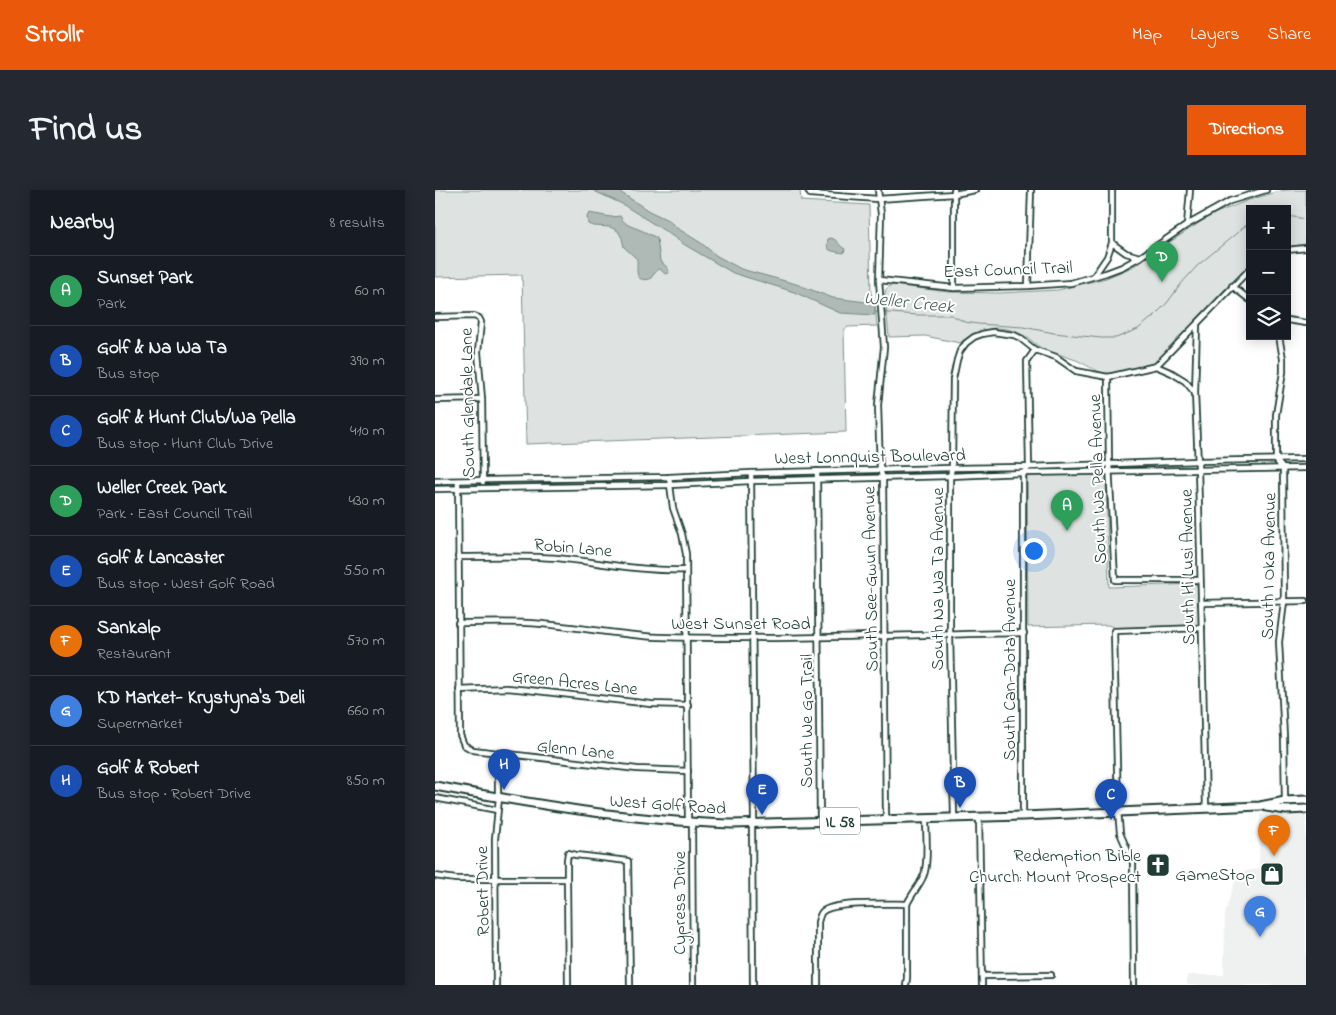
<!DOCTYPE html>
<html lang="en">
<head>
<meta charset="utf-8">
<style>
	body { margin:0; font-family:"Indie Flower",sans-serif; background:#242831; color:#f1f3f6 }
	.controls { position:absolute; right:15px; top:15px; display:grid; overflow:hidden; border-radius:0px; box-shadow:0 2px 12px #0003 }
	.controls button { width:45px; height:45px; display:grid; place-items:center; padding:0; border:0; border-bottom:1px solid #363941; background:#171b24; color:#f1f3f6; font:25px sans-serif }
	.you { position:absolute; left:598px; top:360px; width:18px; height:18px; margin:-12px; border:4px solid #fff; border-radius:50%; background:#1a73e8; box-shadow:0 0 0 8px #1a73e833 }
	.badge { display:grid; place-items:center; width:32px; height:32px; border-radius:50%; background:#ea580c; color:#fff; font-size:16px; font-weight:700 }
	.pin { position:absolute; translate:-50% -41px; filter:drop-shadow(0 1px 2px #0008) }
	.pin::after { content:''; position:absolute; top:26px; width:18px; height:15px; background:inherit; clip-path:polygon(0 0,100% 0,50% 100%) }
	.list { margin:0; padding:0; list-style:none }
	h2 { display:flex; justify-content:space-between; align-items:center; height:65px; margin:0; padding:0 20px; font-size:21px }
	h2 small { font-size:16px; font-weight:400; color:#9ea1a6 }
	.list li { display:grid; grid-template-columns:32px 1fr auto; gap:15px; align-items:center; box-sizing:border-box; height:70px; padding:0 20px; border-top:1px solid #363941 }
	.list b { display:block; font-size:19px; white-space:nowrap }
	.list p { margin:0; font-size:16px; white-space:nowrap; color:#9ea1a6 }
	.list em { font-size:16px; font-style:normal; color:#9ea1a6 }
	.icon { flex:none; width:28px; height:28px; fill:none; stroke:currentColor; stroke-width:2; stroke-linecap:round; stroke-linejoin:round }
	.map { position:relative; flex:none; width:871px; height:795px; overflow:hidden; border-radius:0px }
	header { display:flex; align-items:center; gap:30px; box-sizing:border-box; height:70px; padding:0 25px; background:#ea580c; color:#fff }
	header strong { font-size:24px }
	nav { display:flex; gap:28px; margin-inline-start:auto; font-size:18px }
	.intro { display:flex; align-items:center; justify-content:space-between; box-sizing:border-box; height:120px; padding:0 30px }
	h1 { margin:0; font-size:35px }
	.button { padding:12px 22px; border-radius:0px; background:#ea580c; color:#fff; font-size:18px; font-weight:700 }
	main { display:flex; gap:30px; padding:0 30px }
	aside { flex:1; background:#171b24; border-radius:0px; box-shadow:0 2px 12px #0003 }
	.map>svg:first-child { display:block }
</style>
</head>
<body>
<header>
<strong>Strollr</strong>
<nav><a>Map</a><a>Layers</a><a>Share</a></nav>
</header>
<div class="intro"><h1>Find us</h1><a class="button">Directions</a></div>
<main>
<aside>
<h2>Nearby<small>8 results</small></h2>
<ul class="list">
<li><span class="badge" style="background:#2e9e5b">A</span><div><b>Sunset Park</b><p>Park</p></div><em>60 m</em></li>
<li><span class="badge" style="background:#1a4fb4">B</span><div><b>Golf &amp; Na Wa Ta</b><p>Bus stop</p></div><em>390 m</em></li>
<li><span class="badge" style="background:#1a4fb4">C</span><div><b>Golf &amp; Hunt Club/Wa Pella</b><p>Bus stop · Hunt Club Drive</p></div><em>410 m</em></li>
<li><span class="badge" style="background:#2e9e5b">D</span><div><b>Weller Creek Park</b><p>Park · East Council Trail</p></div><em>430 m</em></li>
<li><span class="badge" style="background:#1a4fb4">E</span><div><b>Golf &amp; Lancaster</b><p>Bus stop · West Golf Road</p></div><em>550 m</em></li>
<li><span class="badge" style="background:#e8710a">F</span><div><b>Sankalp</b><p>Restaurant</p></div><em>570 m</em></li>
<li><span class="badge" style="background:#3f7fe0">G</span><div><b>KD Market- Krystyna's Deli</b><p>Supermarket</p></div><em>660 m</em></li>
<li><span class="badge" style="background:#1a4fb4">H</span><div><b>Golf &amp; Robert</b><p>Bus stop · Robert Drive</p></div><em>850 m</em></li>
</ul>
</aside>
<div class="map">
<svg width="871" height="795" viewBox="0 0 871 795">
	<rect width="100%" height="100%" fill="#fff"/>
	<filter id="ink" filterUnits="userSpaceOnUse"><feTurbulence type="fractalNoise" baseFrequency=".02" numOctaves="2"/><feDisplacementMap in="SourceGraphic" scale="10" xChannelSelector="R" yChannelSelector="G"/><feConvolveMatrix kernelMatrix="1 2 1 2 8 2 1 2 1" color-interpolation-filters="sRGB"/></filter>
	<g filter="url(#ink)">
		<path fill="#eef1f0" d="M 825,624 L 871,624 L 871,795 L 752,795 L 752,785 L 789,785 L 790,723 L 801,688 L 811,681 L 824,679 Z"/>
		<g fill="#dee3e2" stroke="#7e908b">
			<path d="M 0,0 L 365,0 L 366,11 L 434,15 L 436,103 L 440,113 L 442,136 L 413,137 L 409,140 L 411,242 L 91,254 L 87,85 L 0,87 Z"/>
			<path d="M 853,0 L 871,0 L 871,54 L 852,57 L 852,19 L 815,19 L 815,76 L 789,100 L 721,172 C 711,177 680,185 669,183 C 660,181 650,174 641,170 C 630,166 619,163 608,159 C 600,155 594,147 586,144 C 562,133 545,138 525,153 L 490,146 L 454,147 L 450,106 C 450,100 451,97 458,95 L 514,102 L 564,103 L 623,100 L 671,88 L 697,77 L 776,25 L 814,10 L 845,1 Z"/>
			<path d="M 669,284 L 671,288 L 674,397 L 761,394 L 763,398 L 764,433 L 760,436 L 681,438 L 673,435 L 593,437 L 592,286 Z"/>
		</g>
		<g fill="#afbab7" stroke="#758883">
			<path d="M 157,0 L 182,0 L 214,21 L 233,30 L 242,38 L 266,53 L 282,66 L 306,79 L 361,94 L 398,108 L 440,113 L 440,125 L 405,123 L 359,102 L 298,83 L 250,55 L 233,43 L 187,14 Z"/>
			<path d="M 154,23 L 176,27 L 185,26 C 190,37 201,37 210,42 C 214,44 218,46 222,48 L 225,71 L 233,78 L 234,83 L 230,84 L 224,78 L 215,89 C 198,92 203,81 202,69 L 189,57 L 187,48 L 183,41 L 175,37 L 158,36 L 153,34 L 152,27 Z"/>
			<path d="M 396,48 C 402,49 404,56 410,59 L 409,63 C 407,63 404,62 402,62 C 393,60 391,60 393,49 Z"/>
		</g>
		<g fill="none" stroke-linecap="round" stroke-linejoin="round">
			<g stroke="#758883" stroke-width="1">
				<path d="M 852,26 L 871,29"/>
				<path d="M 440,122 L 483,125 L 516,125 L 530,132 L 543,134 L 588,137 L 619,143 L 666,148 L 681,148 L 703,139 L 719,126 L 732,113 L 746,94 L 762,76 L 815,32"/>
			</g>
			<g stroke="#1f3d34" stroke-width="8">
				<g id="minor">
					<path d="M 373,0 L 375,4 L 443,9 L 519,4 L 540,0"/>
					<path d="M 443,0 L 446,24 L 444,90 L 449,157 L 443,215 L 445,280 L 448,288 L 451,630"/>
					<path d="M 519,0 L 519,98"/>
					<path d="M 752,35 L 755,0"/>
					<path d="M 677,53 L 691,63 L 705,67"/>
					<path d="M 852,60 L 871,58"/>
					<path d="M 659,86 L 672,67 L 677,53 L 677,0"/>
					<path d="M 444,90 L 519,98 L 593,96 L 636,93 L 671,83 L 687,77 L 705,67 L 752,35 L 795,11 L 831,0"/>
					<path d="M 593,96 L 596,0"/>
					<path d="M 797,96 L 815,110"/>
					<path d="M 0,127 L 39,126 L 44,128 L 46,132 L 43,162 L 47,209 L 48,292"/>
					<path d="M 852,130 L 871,133"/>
					<path d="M 762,135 L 760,203 L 763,276 L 771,618"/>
					<path d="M 844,146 L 848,169 L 848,182 L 841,225 L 841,270 L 848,279 L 849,412 L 844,452 L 849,547 L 850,611"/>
					<path d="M 721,176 L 815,79"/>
					<path d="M 673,187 L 674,274 L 680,390 L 765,390"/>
					<path d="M 0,210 L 47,209"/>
					<path d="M 382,281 L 385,632"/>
					<path d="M 316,283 L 319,634"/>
					<path d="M 234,287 L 238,318 L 247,344 L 251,364 L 253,631"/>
					<path d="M 0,291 L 234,287 L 316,283 L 517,278 L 594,277 L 763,271 L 871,269"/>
					<path d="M 23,291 L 25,545 L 29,555 L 38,560 L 202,579 L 253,581"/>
					<path d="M 0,299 L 235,295 L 316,291 L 515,286 L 588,283 L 871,278"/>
					<path d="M 23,367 C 58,367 94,365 130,369 C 170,373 211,382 251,380"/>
					<path d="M 766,413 L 871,411"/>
					<path d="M 23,433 C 46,433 69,432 92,433 C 136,435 180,445 224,447 C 346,450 467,445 589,443"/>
					<path d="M 24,500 L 72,498 L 93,500 L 216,514 L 253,515"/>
					<path d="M 63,607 L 63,564"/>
					<path d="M 0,608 L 62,620"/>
					<path d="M 588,626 L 588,283 L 594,277 L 592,171 L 600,160"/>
					<path d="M 544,627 L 547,795"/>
					<path d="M 519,628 L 515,444 L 515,286 L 517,278 L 518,189 L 522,170 L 525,161 L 531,153 L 539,147 L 547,144 L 558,142 L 579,145 L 585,148 L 600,160 L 621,167 L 641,181 L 673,187 L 721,176 L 737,183 L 750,191 L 760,203"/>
					<path d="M 257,632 L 258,795"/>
					<path d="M 317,634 L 318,795"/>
					<path d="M 0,686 L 21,689 L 132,689"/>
					<path d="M 547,786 L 616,785"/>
					<path d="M 61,795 L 60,649 L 64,608"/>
					<path d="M 133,795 L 132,689 L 132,670 L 133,663 L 141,665 L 193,671 L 195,795"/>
					<path d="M 383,795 L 383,732 C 384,729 385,724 387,722 C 398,711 455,714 472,714"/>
					<path d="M 471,795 L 472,788 L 472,714 C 477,704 484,696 488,687 C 494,676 491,643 491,629"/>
					<path d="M 699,795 L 698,673 L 685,643 L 683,621 L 679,441 L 767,438"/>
				</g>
			</g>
			<g stroke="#1f3d34" stroke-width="11">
				<g id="primary">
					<path d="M 0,596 C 98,614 197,631 297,634 L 588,626 L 825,616 L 850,611 L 871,610"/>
					<path d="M 831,617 L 851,620 L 871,619"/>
				</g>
			</g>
			<use href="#minor" stroke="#fff" stroke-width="4.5"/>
			<use href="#primary" stroke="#fff" stroke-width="7"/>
		</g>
	</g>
	<defs>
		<g id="church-square" transform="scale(1.25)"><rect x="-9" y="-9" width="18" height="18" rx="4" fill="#1f3d34" stroke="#fff"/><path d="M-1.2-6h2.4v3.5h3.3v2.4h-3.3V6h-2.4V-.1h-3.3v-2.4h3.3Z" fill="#fff"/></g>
		<g id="shop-square" transform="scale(1.25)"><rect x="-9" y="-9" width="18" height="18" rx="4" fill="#1f3d34" stroke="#fff"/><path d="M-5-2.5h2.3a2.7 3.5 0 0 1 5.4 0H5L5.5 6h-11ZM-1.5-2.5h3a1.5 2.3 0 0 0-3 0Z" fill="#fff"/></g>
	</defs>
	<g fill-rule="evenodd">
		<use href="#church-square" x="723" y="675"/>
		<use href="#shop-square" x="837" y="684"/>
	</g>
	<g text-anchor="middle" stroke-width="4" stroke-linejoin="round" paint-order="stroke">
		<rect fill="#fff" stroke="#627771" stroke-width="1" x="385" y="617.5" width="40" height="27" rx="4"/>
		<g font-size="16" font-weight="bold" fill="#1f3d34">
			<text x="405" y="637">IL 58</text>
		</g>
		<g font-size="18" fill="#1f3d34" stroke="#fff">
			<text transform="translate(573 79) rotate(-2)" y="6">East Council Trail</text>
			<text transform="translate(32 213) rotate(-91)" y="6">South Glendale Lane</text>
			<text transform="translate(435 266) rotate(-1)" y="6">West Lonnquist Boulevard</text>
			<text transform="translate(662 289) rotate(-92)" y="6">South Wa Pella Avenue</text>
			<text transform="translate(138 357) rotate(5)" y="6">Robin Lane</text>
			<text transform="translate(833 376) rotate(-89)" y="6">South I Oka Avenue</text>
			<text transform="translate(752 377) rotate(-91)" y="6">South Hi Lusi Avenue</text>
			<text transform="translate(435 389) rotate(-91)" y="6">South See-Gwun Avenue</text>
			<text transform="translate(502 389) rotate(-90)" y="6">South Na Wa Ta Avenue</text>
			<text x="306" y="439">West Sunset Road</text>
			<text transform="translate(574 480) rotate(-90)" y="6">South Can-Dota Avenue</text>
			<text transform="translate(140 492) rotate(6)" y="6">Green Acres Lane</text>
			<text transform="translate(371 531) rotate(-90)" y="6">South We Go Trail</text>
			<text transform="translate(141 559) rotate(6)" y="6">Glenn Lane</text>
			<text transform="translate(233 614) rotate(4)" y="6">West Golf Road</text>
			<text transform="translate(47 701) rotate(-91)" y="6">Robert Drive</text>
			<text transform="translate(244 713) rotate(-90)" y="6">Cypress Drive</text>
		</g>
		<g font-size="18" fill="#1f3d34" stroke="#fff" text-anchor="end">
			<text x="706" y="671">Redemption Bible<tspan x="706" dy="21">Church: Mount Prospect</tspan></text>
			<text x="820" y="690">GameStop</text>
		</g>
		<g font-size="19" font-style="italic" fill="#4a625b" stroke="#fff">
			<text transform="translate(474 111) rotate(6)" y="7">Weller Creek</text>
		</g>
	</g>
</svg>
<div class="controls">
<button>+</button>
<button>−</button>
<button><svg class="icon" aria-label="layers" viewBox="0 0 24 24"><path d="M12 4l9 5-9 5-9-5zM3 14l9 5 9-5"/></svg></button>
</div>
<div class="you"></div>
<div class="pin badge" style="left:632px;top:341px;background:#2e9e5b">A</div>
<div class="pin badge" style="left:525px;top:618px;background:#1a4fb4">B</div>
<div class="pin badge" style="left:676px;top:630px;background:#1a4fb4">C</div>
<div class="pin badge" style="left:727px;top:92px;background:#2e9e5b">D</div>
<div class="pin badge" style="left:327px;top:625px;background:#1a4fb4">E</div>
<div class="pin badge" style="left:839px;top:666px;background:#e8710a">F</div>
<div class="pin badge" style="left:825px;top:747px;background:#3f7fe0">G</div>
<div class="pin badge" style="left:69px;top:600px;background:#1a4fb4">H</div>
</div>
</main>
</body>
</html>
